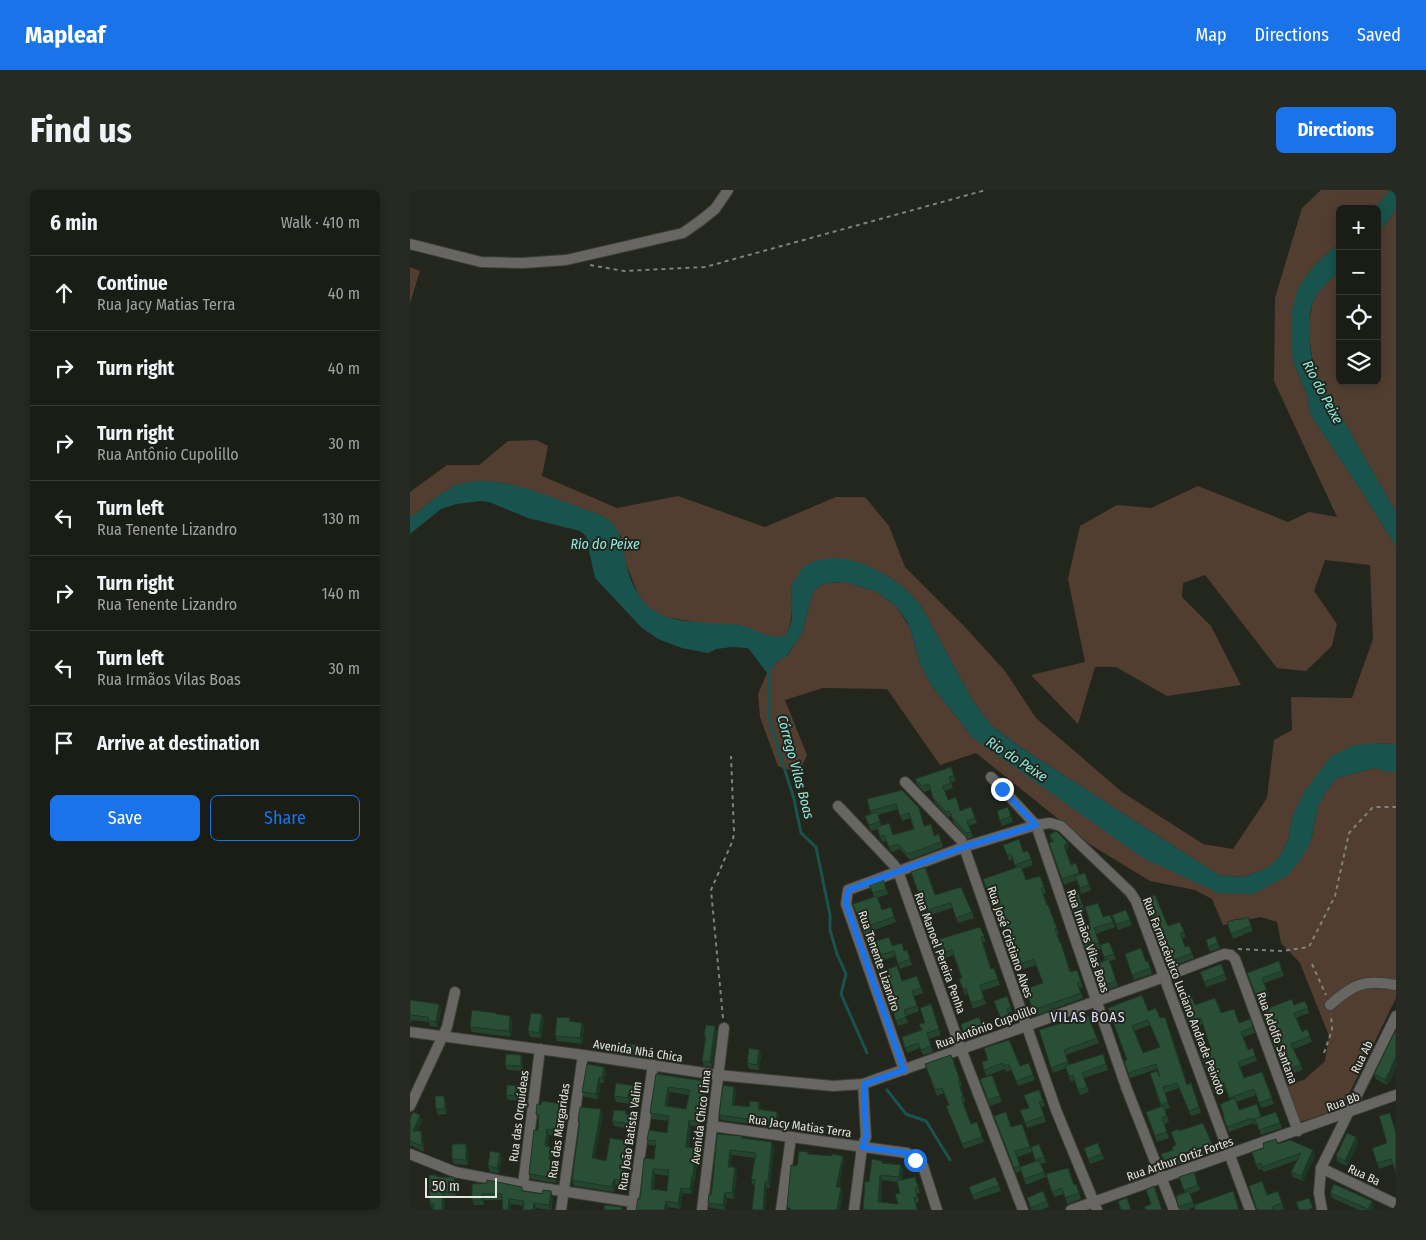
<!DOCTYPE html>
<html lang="en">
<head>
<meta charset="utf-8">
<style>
	body { margin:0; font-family:"Fira Sans Condensed",sans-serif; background:#272923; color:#f1f3f6 }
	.controls { position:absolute; right:15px; top:15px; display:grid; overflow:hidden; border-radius:8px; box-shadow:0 2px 12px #0003 }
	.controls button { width:45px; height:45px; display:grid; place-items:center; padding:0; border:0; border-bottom:1px solid #383a35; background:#1a1c16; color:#f1f3f6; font:25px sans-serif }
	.scale { position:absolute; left:15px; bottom:12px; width:72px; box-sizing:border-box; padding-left:5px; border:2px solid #e3e5df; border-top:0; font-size:14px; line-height:18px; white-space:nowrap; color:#e3e5df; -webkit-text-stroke:4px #23261d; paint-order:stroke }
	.stop { position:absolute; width:15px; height:15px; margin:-11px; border:4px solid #1a73e8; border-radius:50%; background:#fff }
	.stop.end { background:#1a73e8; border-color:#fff; box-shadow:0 1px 5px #0008 }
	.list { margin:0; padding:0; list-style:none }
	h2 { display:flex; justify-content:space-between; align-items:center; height:65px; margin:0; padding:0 20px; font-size:21px }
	h2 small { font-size:16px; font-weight:400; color:#9fa1a1 }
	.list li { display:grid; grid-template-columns:32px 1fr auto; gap:15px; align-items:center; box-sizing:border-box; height:75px; padding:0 20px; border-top:1px solid #383a35 }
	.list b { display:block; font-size:19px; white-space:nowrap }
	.list p { margin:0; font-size:16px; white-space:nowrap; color:#9fa1a1 }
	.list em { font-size:16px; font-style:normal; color:#9fa1a1 }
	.actions { display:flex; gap:10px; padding:15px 20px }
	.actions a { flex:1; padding:11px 0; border:1px solid #1a73e8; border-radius:8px; text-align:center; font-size:18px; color:#1a73e8 }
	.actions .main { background:#1a73e8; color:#fff }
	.icon { flex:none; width:28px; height:28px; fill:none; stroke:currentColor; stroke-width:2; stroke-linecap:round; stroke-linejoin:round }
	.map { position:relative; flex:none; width:986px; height:1020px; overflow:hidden; border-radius:8px }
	header { display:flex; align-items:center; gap:30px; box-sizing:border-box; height:70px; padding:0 25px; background:#1a73e8; color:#fff }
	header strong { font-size:24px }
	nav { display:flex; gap:28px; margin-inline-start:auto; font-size:18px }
	.intro { display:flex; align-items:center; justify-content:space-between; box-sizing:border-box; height:120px; padding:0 30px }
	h1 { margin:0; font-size:35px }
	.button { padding:12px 22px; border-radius:8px; background:#1a73e8; color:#fff; font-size:18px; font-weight:700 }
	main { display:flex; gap:30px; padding:0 30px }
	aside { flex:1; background:#1a1c16; border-radius:8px; box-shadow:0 2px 12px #0003 }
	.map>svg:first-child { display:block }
</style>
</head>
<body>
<header>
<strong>Mapleaf</strong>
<nav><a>Map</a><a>Directions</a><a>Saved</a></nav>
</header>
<div class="intro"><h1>Find us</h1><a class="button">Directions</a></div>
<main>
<aside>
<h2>6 min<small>Walk · 410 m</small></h2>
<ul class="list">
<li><svg class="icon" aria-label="ahead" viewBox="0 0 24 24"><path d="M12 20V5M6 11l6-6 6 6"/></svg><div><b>Continue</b><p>Rua Jacy Matias Terra</p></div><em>40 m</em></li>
<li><svg class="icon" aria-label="right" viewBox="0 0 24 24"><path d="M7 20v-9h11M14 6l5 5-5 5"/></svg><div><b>Turn right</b></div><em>40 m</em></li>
<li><svg class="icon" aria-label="right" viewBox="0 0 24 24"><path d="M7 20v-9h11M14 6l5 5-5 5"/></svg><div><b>Turn right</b><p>Rua Antônio Cupolillo</p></div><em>30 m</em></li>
<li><svg class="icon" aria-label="left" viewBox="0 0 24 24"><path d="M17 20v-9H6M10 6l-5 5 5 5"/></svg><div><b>Turn left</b><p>Rua Tenente Lizandro</p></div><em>130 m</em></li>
<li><svg class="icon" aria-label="right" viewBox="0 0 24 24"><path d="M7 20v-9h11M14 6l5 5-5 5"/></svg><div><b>Turn right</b><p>Rua Tenente Lizandro</p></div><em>140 m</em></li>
<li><svg class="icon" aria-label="left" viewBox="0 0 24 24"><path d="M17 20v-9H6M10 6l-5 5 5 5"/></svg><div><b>Turn left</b><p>Rua Irmãos Vilas Boas</p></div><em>30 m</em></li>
<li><svg class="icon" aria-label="arrive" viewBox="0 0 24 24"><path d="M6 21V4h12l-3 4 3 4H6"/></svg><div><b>Arrive at destination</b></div></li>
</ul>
<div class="actions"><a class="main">Save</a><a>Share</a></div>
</aside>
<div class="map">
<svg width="986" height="1020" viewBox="0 0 986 1020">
	<rect width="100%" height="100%" fill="#23261d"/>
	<g fill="#523e31">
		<path d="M 911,0 L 980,0 L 964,19 L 930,19 L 930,52 L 911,69 L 898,83 L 882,120 L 883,171 L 897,205 L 900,224 L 956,308 L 986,357 L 986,554 L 964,553 L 882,627 L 878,651 L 869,667 L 864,673 L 857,678 L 834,687 L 809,685 L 610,557 L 581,535 L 563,511 L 510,414 L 492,396 L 478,386 L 438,369 L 381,396 C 382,414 384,430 375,446 L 367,448 L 358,447 L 326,434 L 293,434 L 252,426 L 244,422 L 236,416 L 227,402 L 215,371 L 211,346 L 193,326 L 112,298 L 93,293 L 75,291 L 45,295 L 25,308 L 0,328 L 0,302 L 37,275 L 69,275 L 98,251 L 126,250 L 138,256 L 132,286 L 207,318 L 268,306 L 355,337 L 426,307 L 455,307 L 479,336 L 495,377 L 554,436 L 595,481 L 626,528 L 712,602 L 793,654 L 823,659 L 857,608 L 864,550 L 882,540 L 881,507 L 942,508 L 963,449 L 960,375 L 915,370 L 904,401 L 927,434 L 922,456 L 896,481 L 867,478 L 795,385 L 773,393 L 772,407 L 801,436 L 831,495 L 757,506 L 706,477 L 685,477 L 668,534 L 621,485 L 675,472 L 658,389 L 670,336 L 707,315 L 741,318 L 788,296 L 878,332 L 899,322 L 927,327 L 864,191 L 865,108 L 892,18 Z"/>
		<path d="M 986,19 L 986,322 L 904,179 L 899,146 L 899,130 L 903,111 L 911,98 L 930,81 L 930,191 L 967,191 L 967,45 Z"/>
		<path d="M 0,77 L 10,81 L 0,113 Z"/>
		<path d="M 435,392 L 465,401 L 486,416 L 500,438 L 510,474 L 522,496 L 563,548 L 843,704 L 901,651 L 908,616 L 916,601 L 927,588 L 965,578 L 977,582 L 986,582 L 986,808 L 932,918 L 887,933 L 873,895 L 894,890 L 915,871 L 919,846 L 890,773 L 871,753 L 867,732 L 851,727 L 813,735 L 802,709 L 785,700 L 740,691 L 681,655 L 566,563 L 530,575 L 477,499 L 413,498 L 375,510 L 397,565 L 389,583 L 368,576 L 350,527 L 348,504 L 357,483 L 369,470 L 377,466 L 392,443 L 403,402 L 409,396 L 417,393 Z"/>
	</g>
	<g fill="#18534e">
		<path d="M 980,0 L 986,0 L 986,19 L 967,45 L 967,19 L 964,19 Z"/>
		<path d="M 930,52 L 930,81 C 920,90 909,98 904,110 C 895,128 900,160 904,179 L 986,322 L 986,357 L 956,308 L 900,224 L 897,205 L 883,171 L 881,154 L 882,120 L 888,98 L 898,83 L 911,69 Z"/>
		<path d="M 67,291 C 104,289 158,314 193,326 C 212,339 211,349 215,369 C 229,435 266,431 323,434 C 342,435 355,450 375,446 L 379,438 L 382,429 L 381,396 L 393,377 L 407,370 L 423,368 L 438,369 L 456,375 L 478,386 L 492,396 L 510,414 L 563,511 L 581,535 L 610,557 L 809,685 L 834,687 L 857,678 L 869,667 L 878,651 L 882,627 L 894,602 L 921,566 L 944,555 L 964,553 L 986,554 L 986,582 L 977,582 L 965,578 L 927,588 L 916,601 L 908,616 L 901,651 L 889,672 L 877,686 L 843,704 L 809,703 L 733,668 L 563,548 L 522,496 L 510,474 L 500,438 L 496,430 L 486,416 L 465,401 L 435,392 L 417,393 L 409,396 L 403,402 L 392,443 L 376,467 L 369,470 L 357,483 L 338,458 L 322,457 L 306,459 L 298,463 L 272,458 L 248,449 L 232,438 L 185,388 L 176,346 L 170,341 L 118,328 L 79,312 L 70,311 L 47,314 L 31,319 L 0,344 L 0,328 L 25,308 L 45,295 Z"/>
	</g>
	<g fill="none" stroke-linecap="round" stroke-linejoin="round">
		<g stroke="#18534e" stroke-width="3">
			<path d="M 359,477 L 359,529 L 384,609 L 391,643 L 406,657 L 420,725 L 420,740 L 427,764 L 436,784 L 431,804 L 457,863"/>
			<path d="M 477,900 L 496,924 L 516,931 L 540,970"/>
		</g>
		<g stroke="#3e4138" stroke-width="12">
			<g id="minor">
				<path d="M 0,54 L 71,72 L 113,73 L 156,70 L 273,43 L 290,31 L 305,19 L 318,0"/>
				<path d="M 581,587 L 626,635 L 716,897 L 764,1020"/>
				<path d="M 495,592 L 551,650 L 554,657 L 646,920 L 687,1020"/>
				<path d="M 428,616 L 484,675 L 488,681 L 551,859 L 613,1020"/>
				<path d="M 920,815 C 943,794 955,789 986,795"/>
				<path d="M 0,842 L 173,865 L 308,885 L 423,896 L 453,894 L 754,787 L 814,764 L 821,765 L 825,769 L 888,941"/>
				<path d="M 494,880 L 436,714 L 438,700 L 554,657 L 626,635 L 640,633 L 651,636 L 720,702 L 726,711 L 840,1020"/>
				<path d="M 0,916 L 37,837 L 45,802"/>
				<path d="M 302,936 L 497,963 L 513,976 L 527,1020"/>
				<path d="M 0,964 L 45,982 L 113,995 L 223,1012"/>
				<path d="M 911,978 L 986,1014"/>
				<path d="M 113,995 L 130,859"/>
				<path d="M 151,1020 L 173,865"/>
				<path d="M 222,1020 L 243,875"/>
				<path d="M 292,1020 L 314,838"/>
				<path d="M 371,1020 L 381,947"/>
				<path d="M 444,1020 L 452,957 L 456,947 L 453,894"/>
				<path d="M 661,1020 L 986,905"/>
				<path d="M 912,1020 L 909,1003 L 911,978 L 986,826"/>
			</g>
		</g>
		<g stroke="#80837b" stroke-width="2" stroke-dasharray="4 4" stroke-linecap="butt">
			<path d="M 180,75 L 214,81 L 295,77 L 576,0"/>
			<path d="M 828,759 L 872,761 L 899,757 L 925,706 L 939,643 L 963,617 L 986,617"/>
			<path d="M 902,774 L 916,805"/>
			<path d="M 313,828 L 301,700 L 323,650 L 324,642 L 321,566"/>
			<path d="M 914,863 L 922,840 L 921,824"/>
		</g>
		<use href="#minor" stroke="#686662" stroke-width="10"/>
	</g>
	<g fill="#24442f" fill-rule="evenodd">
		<path d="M 541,577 L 546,591 L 541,592 L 543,598 L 535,601 L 538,610 L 550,620 L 561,617 L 567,633 L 559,636 L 563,647 L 558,649 L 544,633 L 541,626 L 538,627 L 525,613 L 520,600 L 514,602 L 507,594 L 505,589 Z"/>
		<path d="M 492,600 L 515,636 L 525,646 L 529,644 L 533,657 L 500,670 L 490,659 L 481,662 L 476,651 L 472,652 L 468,639 L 461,641 L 455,626 L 461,624 L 457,609 ZM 488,619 L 492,631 L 500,628 L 504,639 L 483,645 L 471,635 L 468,625 Z"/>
		<path d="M 598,617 L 603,632 L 592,636 L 587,621 Z"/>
		<path d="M 639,645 L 657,652 L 659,657 L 656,661 L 661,674 L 666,673 L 670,685 L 675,683 L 681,700 L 671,704 L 667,690 L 654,695 L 639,653 L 642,652 Z"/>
		<path d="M 593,655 L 614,662 L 618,661 L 623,675 L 612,679 L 616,690 L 630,686 L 636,703 L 633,704 L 637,715 L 638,715 L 649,744 L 647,745 L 661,782 L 667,780 L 673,797 L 669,798 L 673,808 L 625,826 L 615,799 L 633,793 L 626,775 L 605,782 L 592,745 L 595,744 L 586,720 L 584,721 L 573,689 L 606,678 L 603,669 L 599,671 Z"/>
		<path d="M 473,689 L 478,704 L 467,708 L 472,720 L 481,717 L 486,732 L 462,741 L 466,751 L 482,756 L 495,761 L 497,760 L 502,775 L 490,779 L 485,766 L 472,771 L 475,780 L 492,791 L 507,786 L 513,803 L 504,806 L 509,821 L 496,826 L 498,833 L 488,836 L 476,799 L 478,798 L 474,786 L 469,787 L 443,714 L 464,707 L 459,694 Z"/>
		<path d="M 668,701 L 674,719 L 663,723 L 657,705 Z"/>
		<path d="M 525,705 L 562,722 L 564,728 L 548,733 L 543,718 L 541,718 L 512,728 L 510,723 Z"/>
		<path d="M 733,709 L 758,736 L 770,732 L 776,747 L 772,749 L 775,757 L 779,756 L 784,768 L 761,777 L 748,738 L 745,739 Z"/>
		<path d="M 716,720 L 722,735 L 708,740 L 702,725 Z"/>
		<path d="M 700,725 L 705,737 L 686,744 L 690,755 L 699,752 L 706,769 L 700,771 L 708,796 L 694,801 L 690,789 L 688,790 L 683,775 L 695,770 L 691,758 L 691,759 L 677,763 L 675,758 L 680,733 Z"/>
		<path d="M 838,727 L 843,741 L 823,749 L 817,732 Z"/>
		<path d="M 570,737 L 576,752 L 573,752 L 577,767 L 581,779 L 584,778 L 590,795 L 572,801 L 576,814 L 563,819 L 558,804 L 555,805 L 553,799 L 552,788 L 544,765 L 527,771 L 520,752 Z"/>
		<path d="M 805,746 L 810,758 L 800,762 L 796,750 Z"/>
		<path d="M 715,764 L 736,772 L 738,771 L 742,784 L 724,790 Z"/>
		<path d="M 869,771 L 874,786 L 854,793 L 859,806 L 847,810 L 837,783 Z"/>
		<path d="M 811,774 L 817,790 L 796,797 L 790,782 Z"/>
		<path d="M 597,806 L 602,822 L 598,823 L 602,834 L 593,837 L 584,811 Z"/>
		<path d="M 769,807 L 785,815 L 811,823 L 829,833 L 840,829 L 845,843 L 833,847 L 838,860 L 843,858 L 847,871 L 830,877 L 834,888 L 852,882 L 864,914 L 851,918 L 846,905 L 826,912 L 829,920 L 851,927 L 866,922 L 872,938 L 851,945 L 847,934 L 845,935 L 844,933 L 819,942 L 813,926 L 814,926 L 820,910 L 816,898 L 804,903 L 799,887 L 802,886 L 799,876 L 795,878 L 789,861 L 800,857 L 793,834 L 780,838 Z"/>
		<path d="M 0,810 L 29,814 L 31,819 L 28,837 L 20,836 L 19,832 L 1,830 L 0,835 Z"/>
		<path d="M 895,811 L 899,823 L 886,828 L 892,842 L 897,839 L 902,852 L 884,859 L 893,880 L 875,886 L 851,821 L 884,815 Z"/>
		<path d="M 521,814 L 531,845 L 519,849 L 523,862 L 513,865 L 510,858 L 497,863 L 492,847 L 512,840 Z"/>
		<path d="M 698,818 L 738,821 L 750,828 L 777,895 L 781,893 L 791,923 L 781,926 L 769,898 L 755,903 L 760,918 L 755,920 L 759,932 L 754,934 L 759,948 L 747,952 L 736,922 L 751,917 L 740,883 L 749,887 L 747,879 L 720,888 L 714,871 L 717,870 ZM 740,835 L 750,857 L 733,863 L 724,841 Z"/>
		<path d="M 87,824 L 100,826 L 102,831 L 101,847 L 62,842 L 60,837 Z"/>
		<path d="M 132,824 L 134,830 L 131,848 L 120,847 L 118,841 Z"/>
		<path d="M 678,826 L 689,853 L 656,865 L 659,875 L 693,864 L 698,880 L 674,888 L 679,902 L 670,905 L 664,890 L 661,892 L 656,878 L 643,883 L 629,840 L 655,834 Z"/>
		<path d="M 569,827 L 575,843 L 556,850 L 551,834 Z"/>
		<path d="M 160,828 L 160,831 L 172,833 L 174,838 L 172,854 L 147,851 L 145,846 Z"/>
		<path d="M 307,842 L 302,877 L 294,876 L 292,871 L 295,849 L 294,845 Z"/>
		<path d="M 986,842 L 986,876 L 984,881 L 984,883 L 977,895 L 966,889 L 964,884 Z"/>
		<path d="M 237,856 L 239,861 L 238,868 L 220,865 L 218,860 Z"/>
		<path d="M 349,860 L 351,865 L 349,880 L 339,879 L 337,873 Z"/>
		<path d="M 541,865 L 552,895 L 550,896 L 555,911 L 553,912 L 561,934 L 567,932 L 574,952 L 554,959 L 536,916 L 539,915 L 534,903 L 527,906 L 515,874 Z"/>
		<path d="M 113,870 L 112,881 L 97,880 L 95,875 Z"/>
		<path d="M 578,870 L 610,876 L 619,873 L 625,890 L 608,896 L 601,880 L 596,882 L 595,879 L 576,886 L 572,872 Z"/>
		<path d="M 194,877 L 196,882 L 194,893 L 191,893 L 188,909 L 174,907 L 172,902 Z"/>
		<path d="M 246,884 L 294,891 L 296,897 L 294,910 L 295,913 L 291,937 L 281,936 L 279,957 L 288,964 L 285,990 L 284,990 L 282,1004 L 273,1003 L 270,1019 L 258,1017 L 257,1020 L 226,1020 L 244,969 L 246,956 L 239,955 L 237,950 L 257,943 L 259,931 L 242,929 L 240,923 ZM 260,902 L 279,905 L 276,919 L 258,916 ZM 245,984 L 259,986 L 257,1001 L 244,999 Z"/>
		<path d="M 582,885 L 592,912 L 580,916 L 570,889 Z"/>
		<path d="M 111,896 L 113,902 L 112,911 L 98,910 L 96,905 Z"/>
		<path d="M 225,896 L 227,901 L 225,911 L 220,910 L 220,914 L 206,912 L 204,906 Z"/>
		<path d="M 629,900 L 635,916 L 631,917 L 636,932 L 617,938 L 610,920 L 619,918 Z"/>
		<path d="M 326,902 L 324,915 L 351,917 L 351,920 L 367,922 L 369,927 L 368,938 L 311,930 L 309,925 Z"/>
		<path d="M 36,911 L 37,924 L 28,925 L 26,919 Z"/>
		<path d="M 152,914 L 156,924 L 155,934 L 152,933 L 151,946 L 139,945 L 138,957 L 140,957 L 142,962 L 141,971 L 149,977 L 147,993 L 121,989 L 119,984 L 128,940 L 129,930 L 128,930 L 126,924 L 131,915 Z"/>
		<path d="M 216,921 L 216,924 L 223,930 L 221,939 L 204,936 L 202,931 Z"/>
		<path d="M 193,924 L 184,968 L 196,971 L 220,956 L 216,982 L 218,987 L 216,997 L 206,995 L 204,1002 L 164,996 L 162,990 L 169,935 L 168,931 Z"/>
		<path d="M 584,926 L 601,937 L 612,934 L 622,962 L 607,967 L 611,977 L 626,972 L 621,957 L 629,954 L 636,972 L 631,974 L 636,987 L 616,995 L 611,981 L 606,983 Z"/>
		<path d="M 0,928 L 12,931 L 7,941 L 13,947 L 14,962 L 0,955 Z"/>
		<path d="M 793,933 L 804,960 L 779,969 L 780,971 L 757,978 L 751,964 L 763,960 L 766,955 L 769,941 Z"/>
		<path d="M 307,944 L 333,949 L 364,958 L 360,998 L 343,995 L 341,990 L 345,968 L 322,965 L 320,977 L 325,977 L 327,982 L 324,1009 L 317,1008 L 315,1020 L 300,1018 L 298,1013 L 301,1005 L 303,990 Z"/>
		<path d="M 946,947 L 948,953 L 937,976 L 928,972 L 926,966 Z"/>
		<path d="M 688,953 L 694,969 L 680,974 L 674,958 Z"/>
		<path d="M 977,953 L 983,974 L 969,979 L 967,973 Z"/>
		<path d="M 56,954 L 58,959 L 58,975 L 44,974 L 42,969 Z"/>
		<path d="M 868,954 L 905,966 L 893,991 L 883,987 L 881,982 L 887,970 L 854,982 L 852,979 L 848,980 L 842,962 Z"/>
		<path d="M 90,963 L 92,968 L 89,983 L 80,982 L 78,976 Z"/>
		<path d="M 472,971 L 473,973 L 493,980 L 492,990 L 507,992 L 510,1003 L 507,1003 L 509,1012 L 506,1013 L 508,1020 L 453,1020 L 453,1019 L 459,992 ZM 472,990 L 487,992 L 490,1003 L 488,1014 L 471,1012 Z"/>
		<path d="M 784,982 L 790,1000 L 780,1004 L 784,1015 L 784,1017 L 777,1020 L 769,1020 L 768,1017 L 775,1003 L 769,987 Z"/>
		<path d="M 636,984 L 664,995 L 666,994 L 671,1009 L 657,1014 L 654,1004 L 644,1007 Z"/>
		<path d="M 27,985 L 28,987 L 44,987 L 46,992 L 46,1008 L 35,1008 L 34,1020 L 23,1020 L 20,1014 Z"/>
		<path d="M 585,987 L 591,1001 L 564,1010 L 559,997 Z"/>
		<path d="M 62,994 L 114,1001 L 143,1007 L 141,1020 L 126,1018 L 126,1020 L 113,1020 L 114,1016 L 101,1014 L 92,1010 L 74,1010 L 74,1015 L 64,1015 L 62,1010 Z"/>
		<path d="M 633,1001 L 639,1017 L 631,1020 L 621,1020 L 617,1008 Z"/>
		<path d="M 868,1001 L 874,1019 L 870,1020 L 847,1020 L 857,1005 Z"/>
		<path d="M 920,1003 L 964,1017 L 963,1020 L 949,1020 L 922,1008 Z"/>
	</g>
	<g fill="#1d3726">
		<path d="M 657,652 L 659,657 L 656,661 L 654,656 Z"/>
		<path d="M 29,814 L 31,819 L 28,837 L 26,832 Z"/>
		<path d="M 132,824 L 134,830 L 131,848 L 129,843 Z"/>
		<path d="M 100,826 L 102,831 L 101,847 L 99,841 Z"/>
		<path d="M 172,833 L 174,838 L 172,854 L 170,848 Z"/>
		<path d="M 305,836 L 307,842 L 302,877 L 300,872 Z"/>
		<path d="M 237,856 L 239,861 L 238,868 L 236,862 Z"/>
		<path d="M 349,860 L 351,865 L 349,880 L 347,875 Z"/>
		<path d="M 111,865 L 113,870 L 112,881 L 111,876 Z"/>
		<path d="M 986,867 L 986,876 L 984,881 L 984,883 L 977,895 L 975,890 Z"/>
		<path d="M 194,877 L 196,882 L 194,893 L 192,888 Z"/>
		<path d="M 189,887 L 191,893 L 188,909 L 186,904 Z"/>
		<path d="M 294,891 L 296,897 L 294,910 L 295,913 L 291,937 L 289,932 Z"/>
		<path d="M 111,896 L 113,902 L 112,911 L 111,906 Z"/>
		<path d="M 225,896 L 227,901 L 225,911 L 223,905 Z"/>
		<path d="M 258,897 L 260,902 L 257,921 L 255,916 Z"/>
		<path d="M 324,897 L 326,902 L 324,920 L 322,915 Z"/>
		<path d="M 218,904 L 220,910 L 220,914 L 218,908 Z"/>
		<path d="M 34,906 L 36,911 L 37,924 L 35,919 Z"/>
		<path d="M 349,912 L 351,917 L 350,925 L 348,919 Z"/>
		<path d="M 154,918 L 156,924 L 155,934 L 153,928 Z"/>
		<path d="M 191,919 L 193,924 L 184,973 L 182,968 Z"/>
		<path d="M 367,922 L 369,927 L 368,938 L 366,933 Z"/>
		<path d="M 10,925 L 12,931 L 5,947 L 3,941 Z"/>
		<path d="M 221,925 L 223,930 L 221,939 L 219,934 Z"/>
		<path d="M 150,928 L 152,933 L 151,946 L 149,941 Z"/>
		<path d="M 279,930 L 281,936 L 278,962 L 276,957 Z"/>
		<path d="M 137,939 L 139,945 L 137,962 L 135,956 Z"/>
		<path d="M 11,941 L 13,947 L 14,962 L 12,956 Z"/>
		<path d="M 946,947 L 948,953 L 937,976 L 935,971 Z"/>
		<path d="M 218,951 L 220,956 L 216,982 L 218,987 L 216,997 L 214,991 L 213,981 Z"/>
		<path d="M 362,952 L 364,958 L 360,998 L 358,992 Z"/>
		<path d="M 56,954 L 58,959 L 58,975 L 56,970 Z"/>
		<path d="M 140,957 L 142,962 L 141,976 L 139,970 Z"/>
		<path d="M 286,958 L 288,964 L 285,990 L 283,985 Z"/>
		<path d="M 320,960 L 322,965 L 320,982 L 318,977 Z"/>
		<path d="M 903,960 L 905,966 L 893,991 L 891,986 Z"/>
		<path d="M 90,963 L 92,968 L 89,983 L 87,978 Z"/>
		<path d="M 433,966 L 434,971 L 428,1002 L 426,997 Z"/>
		<path d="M 147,972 L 149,977 L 147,993 L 145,988 Z"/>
		<path d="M 491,975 L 493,980 L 491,993 L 489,987 Z"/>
		<path d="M 325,977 L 327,982 L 324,1009 L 322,1003 Z"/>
		<path d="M 243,979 L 245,984 L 243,1004 L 241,999 Z"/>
		<path d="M 282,985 L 284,990 L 282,1004 L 280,999 Z"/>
		<path d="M 470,985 L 472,990 L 470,1017 L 468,1012 Z"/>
		<path d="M 44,987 L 46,992 L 46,1008 L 44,1002 Z"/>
		<path d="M 204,989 L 206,995 L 204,1002 L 202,997 Z"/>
		<path d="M 355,992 L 357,997 L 355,1020 L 353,1020 Z"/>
		<path d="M 431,997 L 433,1003 L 430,1020 L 427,1020 Z"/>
		<path d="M 271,998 L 273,1003 L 270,1019 L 268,1013 Z"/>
		<path d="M 141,1001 L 143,1007 L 140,1020 L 139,1015 Z"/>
		<path d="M 33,1002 L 35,1008 L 34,1020 L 32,1020 Z"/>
		<path d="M 315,1002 L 317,1008 L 315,1020 L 313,1015 Z"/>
		<path d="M 72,1004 L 74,1010 L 74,1015 L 72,1010 Z"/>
		<path d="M 99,1009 L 101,1014 L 101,1020 L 98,1020 Z"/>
		<path d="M 256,1011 L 258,1017 L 257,1020 L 254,1020 Z"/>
		<path d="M 962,1011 L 964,1017 L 963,1020 L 959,1020 Z"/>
		<path d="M 124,1013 L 126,1018 L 126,1020 L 123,1020 Z"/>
	</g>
	<g fill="#2a4f37" stroke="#1d3726" fill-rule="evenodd">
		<path d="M 541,577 L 544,586 L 539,587 L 541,593 L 533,596 L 538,610 L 546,607 L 550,621 L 561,617 L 565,628 L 557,631 L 561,642 L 556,643 L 542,627 L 539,621 L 536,622 L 523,608 L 519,594 L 512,596 L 505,589 Z"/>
		<path d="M 492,600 L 509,618 L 514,636 L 521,634 L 524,646 L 529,644 L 531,652 L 498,664 L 488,654 L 479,657 L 474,645 L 470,647 L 467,637 L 479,633 L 483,645 L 504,639 L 499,623 L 490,626 L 486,614 L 460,621 L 457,609 Z"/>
		<path d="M 598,617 L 601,626 L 590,631 L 587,621 Z"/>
		<path d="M 467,622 L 470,632 L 459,635 L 455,626 Z"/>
		<path d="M 646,641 L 657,652 L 654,656 L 661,675 L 666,673 L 669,683 L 652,689 L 639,653 L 644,651 L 639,645 Z"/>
		<path d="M 609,649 L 613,662 L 618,661 L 621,669 L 605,675 L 601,664 L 597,665 L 593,655 Z"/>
		<path d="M 611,676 L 616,690 L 630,686 L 634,697 L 631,698 L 637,715 L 638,715 L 647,739 L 645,739 L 650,753 L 651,753 L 660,782 L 667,780 L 671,792 L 667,793 L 671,803 L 623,820 L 615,799 L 633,793 L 624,769 L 603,777 L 592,745 L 595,744 L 584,715 L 582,716 L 573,689 Z"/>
		<path d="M 515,677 L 525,705 L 551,697 L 562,722 L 546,728 L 541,713 L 539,713 L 510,723 L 506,711 L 511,710 L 501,682 Z"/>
		<path d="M 675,683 L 679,695 L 670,698 L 665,686 Z"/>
		<path d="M 473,689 L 476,699 L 463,703 L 459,694 Z"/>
		<path d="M 668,701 L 672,714 L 662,718 L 657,705 Z"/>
		<path d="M 745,705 L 758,736 L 770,732 L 774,742 L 770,743 L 775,757 L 779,756 L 782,763 L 759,772 L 746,733 L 743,734 L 733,709 Z"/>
		<path d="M 467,706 L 472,720 L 481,717 L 484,727 L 460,735 L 466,751 L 479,747 L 482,756 L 492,753 L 494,761 L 497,760 L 500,769 L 488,774 L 484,761 L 470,765 L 474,779 L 467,782 L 443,714 Z"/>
		<path d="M 688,713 L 693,727 L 700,725 L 703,732 L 684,738 L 689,753 L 675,758 L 669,737 L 680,733 L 675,717 Z"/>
		<path d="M 716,720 L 720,730 L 706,734 L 702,725 Z"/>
		<path d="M 838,727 L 841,736 L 821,744 L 817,732 L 827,729 L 828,730 Z"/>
		<path d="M 570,737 L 574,746 L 571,747 L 575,761 L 581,779 L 584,778 L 588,789 L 570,795 L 574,809 L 561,813 L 556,798 L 553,799 L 549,789 L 552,788 L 542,760 L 525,765 L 520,752 Z"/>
		<path d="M 805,746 L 808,753 L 798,757 L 796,750 Z"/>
		<path d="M 699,752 L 704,764 L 694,767 L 690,755 Z"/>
		<path d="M 731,758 L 736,772 L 738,771 L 740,778 L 722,785 L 715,764 Z"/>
		<path d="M 699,769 L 706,791 L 692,796 L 688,783 L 686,784 L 683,775 Z"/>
		<path d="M 869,771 L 872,781 L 852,788 L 857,801 L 846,805 L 837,783 Z"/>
		<path d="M 811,774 L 815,784 L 794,792 L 790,782 Z"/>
		<path d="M 487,776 L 492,791 L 507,786 L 511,798 L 502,801 L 507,816 L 494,820 L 496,827 L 486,831 L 476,799 L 478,798 L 472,781 Z"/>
		<path d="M 780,803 L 785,815 L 805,808 L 811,823 L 824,819 L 829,833 L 840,829 L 843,837 L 831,842 L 838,860 L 843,858 L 845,866 L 828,872 L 834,888 L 852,882 L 862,908 L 849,913 L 844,899 L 819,908 L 814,893 L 802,897 L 799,887 L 802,886 L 797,871 L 793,872 L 789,861 L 800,857 L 791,828 L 778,833 L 769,807 Z"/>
		<path d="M 732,805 L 738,821 L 746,818 L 750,828 L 755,827 L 777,895 L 781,893 L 789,917 L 779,921 L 767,893 L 753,897 L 758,912 L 751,915 L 740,883 L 747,881 L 750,887 L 746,874 L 718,883 L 714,871 L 717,870 L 698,818 ZM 738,830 L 750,857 L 733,863 L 722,836 Z"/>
		<path d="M 597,806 L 601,817 L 597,819 L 600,829 L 592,832 L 584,811 Z"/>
		<path d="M 882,809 L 884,815 L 895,811 L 898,818 L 884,823 L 892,842 L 897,839 L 900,846 L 881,854 L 891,875 L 873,881 L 851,821 Z"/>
		<path d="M 0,810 L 29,814 L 26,832 L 18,830 L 18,827 L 0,825 Z"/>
		<path d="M 521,814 L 529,839 L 517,843 L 521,856 L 511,860 L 508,853 L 495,858 L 492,847 L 512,840 L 509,834 L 515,833 L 510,818 Z"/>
		<path d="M 62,820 L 86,823 L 86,824 L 100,826 L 99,841 L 60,837 Z"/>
		<path d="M 121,823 L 132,824 L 129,843 L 118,841 Z"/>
		<path d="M 678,826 L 687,848 L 654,860 L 658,872 L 641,878 L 629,840 L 654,832 L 655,834 Z"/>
		<path d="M 147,827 L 160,828 L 159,831 L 172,833 L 170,848 L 145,846 Z"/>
		<path d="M 569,827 L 573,838 L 554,845 L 551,834 Z"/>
		<path d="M 296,835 L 305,836 L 300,872 L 292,871 L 296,846 L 294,845 Z"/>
		<path d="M 985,841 L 986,842 L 986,867 L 981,877 L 982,877 L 975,890 L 964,884 Z"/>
		<path d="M 599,850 L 610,876 L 619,873 L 623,885 L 606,891 L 599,874 L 594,876 L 593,873 L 574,880 L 572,872 L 578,870 L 574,858 Z"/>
		<path d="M 219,854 L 237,856 L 236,862 L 218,860 Z"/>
		<path d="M 339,858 L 349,860 L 347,875 L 337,873 Z"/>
		<path d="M 96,864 L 111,865 L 111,876 L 95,875 Z"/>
		<path d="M 693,864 L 696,874 L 672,883 L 677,897 L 668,900 L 663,885 L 659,886 L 655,876 Z"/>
		<path d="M 541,865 L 550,890 L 548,890 L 553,906 L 551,907 L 557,924 L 561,934 L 567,932 L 572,947 L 552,954 L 536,916 L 539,915 L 532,898 L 525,900 L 515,874 Z"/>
		<path d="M 177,874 L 194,877 L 192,888 L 189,887 L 186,904 L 172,902 Z"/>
		<path d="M 246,884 L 294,891 L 292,907 L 293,908 L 289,932 L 279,930 L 276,957 L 286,958 L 283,985 L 282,985 L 280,999 L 271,998 L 268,1013 L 256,1011 L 254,1020 L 226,1020 L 228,1008 L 230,1009 L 234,968 L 244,969 L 246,951 L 237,950 L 239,940 L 257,943 L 259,926 L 240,923 ZM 258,897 L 280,900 L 276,919 L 255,916 ZM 243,979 L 259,980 L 257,1001 L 241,999 Z"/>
		<path d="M 582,885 L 590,906 L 578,910 L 570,889 Z"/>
		<path d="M 206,893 L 225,896 L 223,905 L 218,904 L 218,908 L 204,906 Z"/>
		<path d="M 97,895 L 111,896 L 111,906 L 96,905 Z"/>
		<path d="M 313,895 L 324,897 L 322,915 L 339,917 L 340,911 L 349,912 L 348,919 L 367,922 L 366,933 L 309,925 Z"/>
		<path d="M 629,900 L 633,911 L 629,912 L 634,926 L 615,933 L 610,920 L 619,918 L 614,905 Z"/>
		<path d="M 25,906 L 34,906 L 35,919 L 26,919 Z"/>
		<path d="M 825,908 L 829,920 L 847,914 L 851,927 L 843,930 L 842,928 L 817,937 L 813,926 L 814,926 L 810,914 Z"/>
		<path d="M 132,911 L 152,914 L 151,918 L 154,918 L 153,928 L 150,928 L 149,941 L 137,939 L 135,956 L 140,957 L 139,970 L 147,972 L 145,988 L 119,984 L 124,940 L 128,940 L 129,925 L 126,924 L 127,914 L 131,915 Z"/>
		<path d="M 753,916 L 757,926 L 752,928 L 757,942 L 745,946 L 736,922 Z"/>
		<path d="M 170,917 L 191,919 L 182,968 L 196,971 L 200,948 L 218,951 L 213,981 L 216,982 L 214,991 L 204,989 L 202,997 L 162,990 L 170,931 L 168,931 Z"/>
		<path d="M 204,920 L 216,921 L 215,924 L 221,925 L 219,934 L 202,931 Z"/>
		<path d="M 3,922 L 10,925 L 3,941 L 11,941 L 12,956 L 0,951 L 0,928 Z"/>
		<path d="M 596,922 L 601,937 L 612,934 L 620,957 L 605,961 L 610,976 L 604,978 L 584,926 Z"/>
		<path d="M 866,922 L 870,933 L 849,940 L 845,929 Z"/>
		<path d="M 980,923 L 986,943 L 986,983 L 981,969 L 967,973 L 962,958 L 977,953 L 969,926 Z"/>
		<path d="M 793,933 L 802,954 L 777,963 L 778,965 L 755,973 L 751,964 L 763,960 L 762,957 L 766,955 L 761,942 L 768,939 L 769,941 Z"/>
		<path d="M 937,943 L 946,947 L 935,971 L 926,966 Z"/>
		<path d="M 307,944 L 332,946 L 332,948 L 362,952 L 358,992 L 355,992 L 353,1020 L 342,1020 L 345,990 L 341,990 L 346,963 L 320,960 L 318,977 L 325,977 L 322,1003 L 315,1002 L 313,1015 L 298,1013 L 299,1004 L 301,1005 L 303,990 Z"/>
		<path d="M 866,949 L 868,954 L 880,950 L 903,960 L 891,986 L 881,982 L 891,963 L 852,977 L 851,973 L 846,975 L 842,962 L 854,958 L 853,953 Z"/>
		<path d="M 688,953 L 692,964 L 678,969 L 674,958 Z"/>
		<path d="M 42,954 L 56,954 L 56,970 L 42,969 Z"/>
		<path d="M 629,954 L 634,967 L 625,970 L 621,957 Z"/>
		<path d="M 80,961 L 90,963 L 87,978 L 78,976 Z"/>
		<path d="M 389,961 L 398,962 L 398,964 L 422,966 L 422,964 L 433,966 L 426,997 L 431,997 L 427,1020 L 380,1020 L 380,1018 L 377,1017 L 381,975 L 387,976 Z"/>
		<path d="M 462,969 L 472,971 L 472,973 L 491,975 L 489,987 L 470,985 L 468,1012 L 488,1014 L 485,1004 L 490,1003 L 487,991 L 505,987 L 508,997 L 505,998 L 507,1007 L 504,1008 L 507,1020 L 455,1020 L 455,1019 L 453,1019 L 455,991 L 459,992 Z"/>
		<path d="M 629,970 L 634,982 L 614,989 L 610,977 Z"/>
		<path d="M 658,978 L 664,995 L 666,994 L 669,1003 L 655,1008 L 652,998 L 642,1002 L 636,984 Z"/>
		<path d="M 784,982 L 788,995 L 774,1000 L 769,987 Z"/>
		<path d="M 19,985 L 27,985 L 27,987 L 44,987 L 44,1002 L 33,1002 L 32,1020 L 23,1020 L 24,1014 L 20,1014 Z"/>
		<path d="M 585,987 L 589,995 L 562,1005 L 559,997 Z"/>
		<path d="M 77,990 L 112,997 L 112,1001 L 132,1004 L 133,1000 L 141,1001 L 139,1015 L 124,1013 L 123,1020 L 113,1020 L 114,1011 L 99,1009 L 98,1020 L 93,1020 L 92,1004 L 72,1004 L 72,1010 L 62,1010 L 62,994 L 77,993 Z"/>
		<path d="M 852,991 L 857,1005 L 868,1001 L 872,1013 L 862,1017 L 863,1020 L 847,1020 L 839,996 Z"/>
		<path d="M 924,994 L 962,1011 L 958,1019 L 920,1003 Z"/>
		<path d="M 744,996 L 752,1020 L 736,1020 L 734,1017 L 741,1014 L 736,1000 Z"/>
		<path d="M 633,1001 L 637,1011 L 621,1018 L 617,1008 Z"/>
		<path d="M 779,1001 L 783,1012 L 768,1017 L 766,1006 Z"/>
		<path d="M 823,1001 L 829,1020 L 785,1020 L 784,1015 Z"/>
		<path d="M 717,1008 L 721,1020 L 711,1020 L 708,1011 Z"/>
		<path d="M 899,1008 L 903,1018 L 897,1020 L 889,1020 L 886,1012 Z"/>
		<path d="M 195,1015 L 212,1017 L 212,1020 L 194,1020 Z"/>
	</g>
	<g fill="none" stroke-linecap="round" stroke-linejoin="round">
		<path stroke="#1a73e8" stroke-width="6" d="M 505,970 L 497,963 L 452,957 L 456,947 L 454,894 L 494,880 L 436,714 L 438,700 L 554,657 L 626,635 L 592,599"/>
	</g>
	<g text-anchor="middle" stroke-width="4" stroke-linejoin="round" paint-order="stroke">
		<g font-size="12" fill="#e3e5df" stroke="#23261d">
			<text transform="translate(678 751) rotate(71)" y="4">Rua Irmãos Vilas Boas</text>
			<text transform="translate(600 752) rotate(71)" y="4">Rua José Cristiano Alves</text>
			<text transform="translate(530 763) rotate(70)" y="4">Rua Manoel Pereira Penha</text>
			<text transform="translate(469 771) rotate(71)" y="4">Rua Tenente Lizandro</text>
			<text transform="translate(774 806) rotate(69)" y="4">Rua Farmacêutico Luciano Andrade Peixoto</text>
			<text transform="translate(576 837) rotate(-20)" y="4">Rua Antônio Cupolillo</text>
			<text transform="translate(867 848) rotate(70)" y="4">Rua Adolfo Santana</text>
			<text transform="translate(228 861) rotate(9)" y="4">Avenida Nhá Chica</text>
			<text transform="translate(952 867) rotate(-64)" y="4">Rua Ab</text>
			<text transform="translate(933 912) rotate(-20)" y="4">Rua Bb</text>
			<text transform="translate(109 926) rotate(-83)" y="4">Rua das Orquídeas</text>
			<text transform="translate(291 927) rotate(-83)" y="4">Avenida Chico Lima</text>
			<text transform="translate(390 936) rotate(8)" y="4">Rua Jacy Matias Terra</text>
			<text transform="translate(149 941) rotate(-82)" y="4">Rua das Margaridas</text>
			<text transform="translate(220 946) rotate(-82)" y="4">Rua João Batista Valim</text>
			<text transform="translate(770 969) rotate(-19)" y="4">Rua Arthur Ortiz Fortes</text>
			<text transform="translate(954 985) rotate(25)" y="4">Rua Ba</text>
		</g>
		<g font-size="14" font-style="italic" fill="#8febe1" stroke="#23261d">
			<text transform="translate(913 202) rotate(62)" y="5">Rio do Peixe</text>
			<text x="195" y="359">Rio do Peixe</text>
			<text transform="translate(607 569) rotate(33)" y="5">Rio do Peixe</text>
			<text transform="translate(386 577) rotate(75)" y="5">Córrego Vilas Boas</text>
		</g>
		<g font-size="14" letter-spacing="1" fill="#e0dffd" stroke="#23261d">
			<text x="678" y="832">VILAS BOAS</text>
		</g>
	</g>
</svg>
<div class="controls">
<button>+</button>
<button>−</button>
<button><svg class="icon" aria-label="locate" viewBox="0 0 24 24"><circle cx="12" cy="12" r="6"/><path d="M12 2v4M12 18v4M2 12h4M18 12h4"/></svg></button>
<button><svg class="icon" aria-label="layers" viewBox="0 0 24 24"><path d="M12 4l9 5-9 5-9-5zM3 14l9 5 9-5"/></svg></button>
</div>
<div class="scale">50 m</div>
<div class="stop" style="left:505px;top:970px"></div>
<div class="stop end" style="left:592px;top:599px"></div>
</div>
</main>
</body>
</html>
